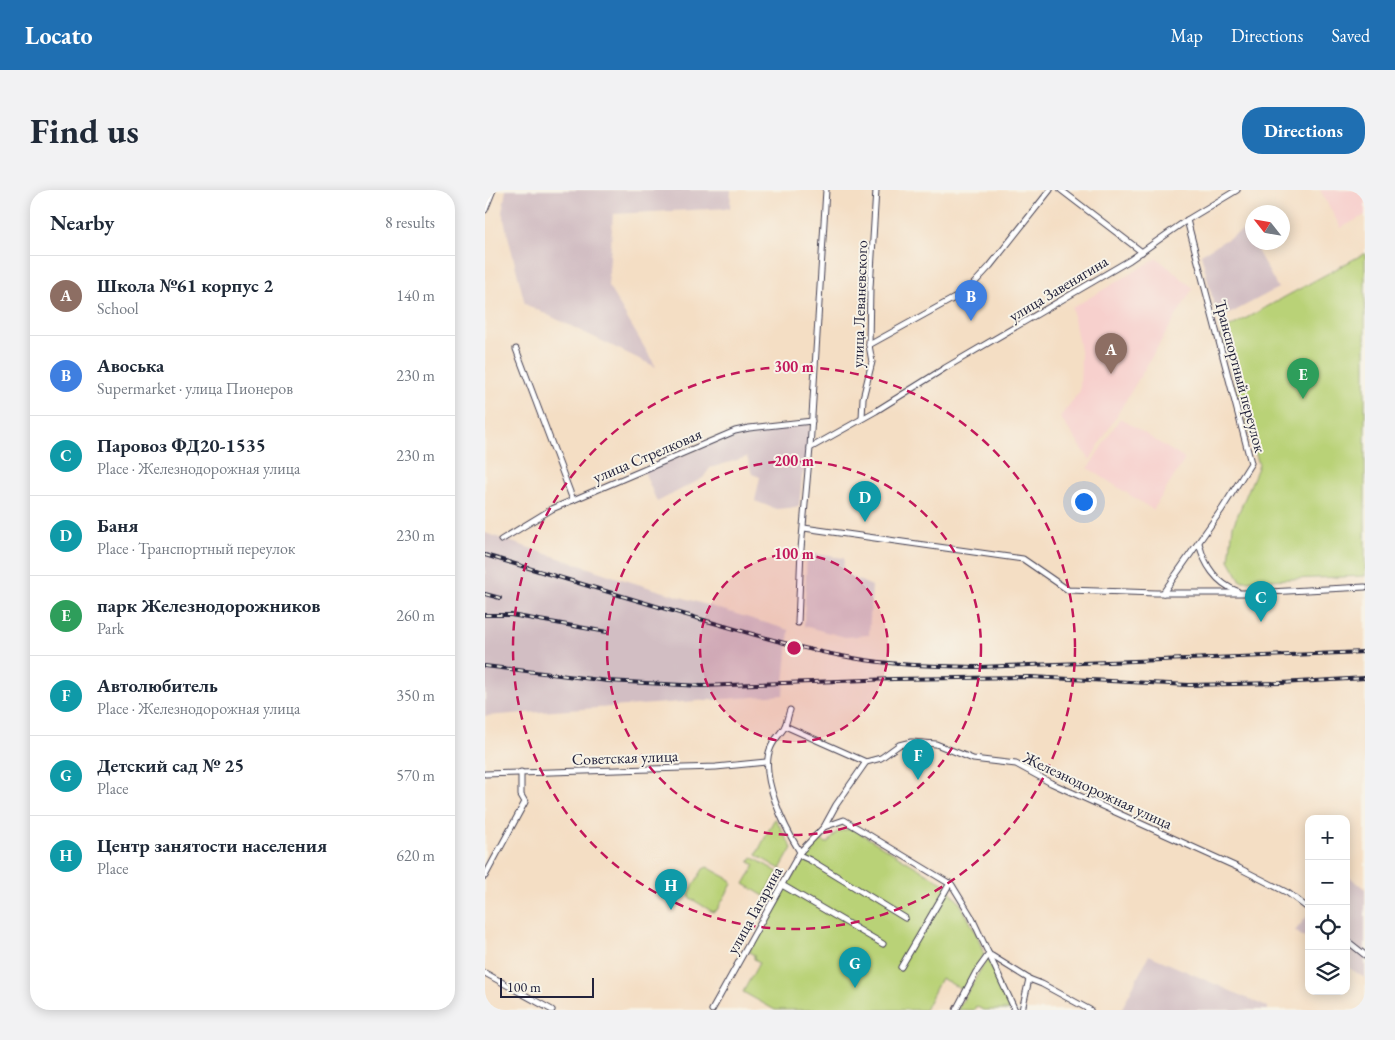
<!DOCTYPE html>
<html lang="en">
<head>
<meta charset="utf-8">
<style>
	body { margin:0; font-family:"EB Garamond",serif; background:#f2f2f3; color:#1f2937 }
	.controls { position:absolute; right:15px; bottom:15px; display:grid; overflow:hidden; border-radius:10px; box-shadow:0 2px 12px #0003 }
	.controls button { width:45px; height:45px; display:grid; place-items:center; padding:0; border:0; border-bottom:1px solid #e0e1e3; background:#fff; color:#1f2937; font:25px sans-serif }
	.compass { position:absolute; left:760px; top:15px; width:45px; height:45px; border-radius:50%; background:#fff; box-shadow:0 2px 12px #0003; rotate:301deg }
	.scale { position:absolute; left:15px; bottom:12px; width:94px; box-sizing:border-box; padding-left:5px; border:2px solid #22223b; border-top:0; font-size:14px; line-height:18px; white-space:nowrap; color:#22223b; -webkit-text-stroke:4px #f7f3e8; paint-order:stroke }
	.you { position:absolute; left:598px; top:311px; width:18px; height:18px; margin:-12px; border:4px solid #fff; border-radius:50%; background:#1a73e8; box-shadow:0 0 0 8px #1a73e833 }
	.badge { display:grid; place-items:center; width:32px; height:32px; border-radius:50%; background:#1f6fb2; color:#fff; font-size:16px; font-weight:700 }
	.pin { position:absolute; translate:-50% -41px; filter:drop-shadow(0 1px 2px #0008) }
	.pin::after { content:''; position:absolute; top:26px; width:18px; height:15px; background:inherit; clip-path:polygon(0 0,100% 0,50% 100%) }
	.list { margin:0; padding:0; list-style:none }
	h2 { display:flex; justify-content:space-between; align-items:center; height:65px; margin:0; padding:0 20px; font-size:21px }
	h2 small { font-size:16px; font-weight:400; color:#747a83 }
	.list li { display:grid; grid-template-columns:32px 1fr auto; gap:15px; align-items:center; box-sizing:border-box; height:80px; padding:0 20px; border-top:1px solid #e0e1e3 }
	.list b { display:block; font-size:19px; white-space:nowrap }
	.list p { margin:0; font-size:16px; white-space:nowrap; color:#747a83 }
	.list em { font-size:16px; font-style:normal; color:#747a83 }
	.icon { flex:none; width:28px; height:28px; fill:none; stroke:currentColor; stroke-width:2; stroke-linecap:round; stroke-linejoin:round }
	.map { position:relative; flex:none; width:880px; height:820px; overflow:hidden; border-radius:20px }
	header { display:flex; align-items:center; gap:30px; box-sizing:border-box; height:70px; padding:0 25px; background:#1f6fb2; color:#fff }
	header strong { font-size:24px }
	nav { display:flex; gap:28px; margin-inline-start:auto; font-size:18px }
	.intro { display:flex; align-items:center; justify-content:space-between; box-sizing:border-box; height:120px; padding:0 30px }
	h1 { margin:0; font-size:35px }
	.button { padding:12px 22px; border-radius:20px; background:#1f6fb2; color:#fff; font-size:18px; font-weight:700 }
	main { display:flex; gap:30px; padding:0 30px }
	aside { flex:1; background:#fff; border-radius:20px; box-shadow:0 2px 12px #0003 }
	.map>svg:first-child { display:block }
</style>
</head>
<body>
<header>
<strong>Locato</strong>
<nav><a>Map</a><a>Directions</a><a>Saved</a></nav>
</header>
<div class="intro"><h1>Find us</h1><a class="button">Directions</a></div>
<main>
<aside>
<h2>Nearby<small>8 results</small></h2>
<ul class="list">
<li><span class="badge" style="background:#8d6e63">A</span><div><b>Школа №61 корпус 2</b><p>School</p></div><em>140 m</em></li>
<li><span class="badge" style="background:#3f7fe0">B</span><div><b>Авоська</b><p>Supermarket · улица Пионеров</p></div><em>230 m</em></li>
<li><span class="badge" style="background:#0f9aa8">C</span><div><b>Паровоз ФД20-1535</b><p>Place · Железнодорожная улица</p></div><em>230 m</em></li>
<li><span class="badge" style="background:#0f9aa8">D</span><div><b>Баня</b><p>Place · Транспортный переулок</p></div><em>230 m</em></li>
<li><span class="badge" style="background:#2e9e5b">E</span><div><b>парк Железнодорожников</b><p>Park</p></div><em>260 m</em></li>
<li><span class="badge" style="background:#0f9aa8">F</span><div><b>Автолюбитель</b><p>Place · Железнодорожная улица</p></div><em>350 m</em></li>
<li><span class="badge" style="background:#0f9aa8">G</span><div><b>Детский сад № 25</b><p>Place</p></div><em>570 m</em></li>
<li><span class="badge" style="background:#0f9aa8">H</span><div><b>Центр занятости населения</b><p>Place</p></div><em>620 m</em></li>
</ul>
</aside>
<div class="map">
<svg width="880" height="820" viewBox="0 0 880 820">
	<rect width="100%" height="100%" fill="#f7f3e8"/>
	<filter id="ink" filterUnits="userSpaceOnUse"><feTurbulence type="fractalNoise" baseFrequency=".02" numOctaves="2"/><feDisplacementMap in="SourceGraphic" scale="10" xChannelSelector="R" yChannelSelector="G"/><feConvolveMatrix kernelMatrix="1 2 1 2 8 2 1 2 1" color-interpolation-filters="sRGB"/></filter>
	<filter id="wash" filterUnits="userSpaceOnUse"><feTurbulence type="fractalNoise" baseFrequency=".0096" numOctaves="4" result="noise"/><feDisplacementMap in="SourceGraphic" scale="20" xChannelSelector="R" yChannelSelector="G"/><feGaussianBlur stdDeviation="1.12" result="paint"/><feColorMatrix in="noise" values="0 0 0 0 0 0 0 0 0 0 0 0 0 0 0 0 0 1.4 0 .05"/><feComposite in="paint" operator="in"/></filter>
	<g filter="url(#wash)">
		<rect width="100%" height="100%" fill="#f4dec4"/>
		<g fill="#f7d0cd">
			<path d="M 835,0 L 880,0 L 880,25 L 856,38 Z"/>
			<path d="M 672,68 L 708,98 L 605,270 L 575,227 L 595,201 L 596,166 L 587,118 Z"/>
			<path d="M 635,228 L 700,269 L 668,320 L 603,278 Z"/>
		</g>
		<g fill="#d2bec3">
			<path d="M 21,0 L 246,0 L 245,18 L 128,24 L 123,96 L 171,177 L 40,114 L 17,22 Z"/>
			<path d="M 760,39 L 793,98 L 733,130 L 716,64 Z"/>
			<path d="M 325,234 L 322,272 L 317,287 L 314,317 L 291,319 L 270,311 L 275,287 L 267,284 L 262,267 L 225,278 L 218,288 L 172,312 L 159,281 L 242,248 L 263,243 Z"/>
			<path d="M 0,343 L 130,387 L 304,440 L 298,505 L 0,526 Z"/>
			<path d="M 322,363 L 359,368 L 358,383 L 387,396 L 384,445 L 360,447 L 319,436 Z"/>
			<path d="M 861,684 L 880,699 L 880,788 L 861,776 Z"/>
			<path d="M 824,724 L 824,751 L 810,741 Z"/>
			<path d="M 664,765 L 782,817 L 783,820 L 636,820 Z"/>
		</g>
		<g fill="#b9d277" stroke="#6e7a59">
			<path d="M 880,63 L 880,386 L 756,391 L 744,370 L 748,336 L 774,275 L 736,142 Z"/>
			<path d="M 290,628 L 307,658 L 295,679 L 271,665 Z"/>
			<path d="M 363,639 L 370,640 L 459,694 L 474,712 L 481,724 L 493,747 L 499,765 L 478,800 L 456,788 L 440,820 L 290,820 L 258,802 L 274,773 L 269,769 L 269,765 L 264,762 L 298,701 L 334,648 L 341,653 L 343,653 L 352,642 Z"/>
			<path d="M 267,667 L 293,682 L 279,706 L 259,694 L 270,675 L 264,672 Z"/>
			<path d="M 222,677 L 246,690 L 247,694 L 232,720 L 228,722 L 205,708 L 204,703 L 218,679 Z"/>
			<path d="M 503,767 L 525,820 L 498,820 L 491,816 L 489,820 L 472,820 Z"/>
		</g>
	</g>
	<g filter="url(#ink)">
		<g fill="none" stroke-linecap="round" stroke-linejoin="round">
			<g stroke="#423e50" stroke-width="7">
				<g id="minor">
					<path d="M 576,0 L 657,62"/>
					<path d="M 0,20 L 8,0"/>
					<path d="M 384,155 L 482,101 L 505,76 L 565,0"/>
					<path d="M 31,159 L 88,310"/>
					<path d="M 377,228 L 378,208 L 387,172 L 384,155 L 385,98 L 391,0"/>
					<path d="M 325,258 L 391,221 L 460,178 L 645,70 L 702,30 L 752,0"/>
					<path d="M 319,338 L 538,369 L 583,400 L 671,403 L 762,403 L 880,397"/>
					<path d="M 16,350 L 67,319 L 250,241 L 264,238 L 327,231"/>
					<path d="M 714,353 C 719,374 731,393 752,401"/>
					<path d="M 678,403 L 737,319 L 766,273 L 702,30"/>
					<path d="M 313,433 L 316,359 L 325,258 L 341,0"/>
					<path d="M 305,520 C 303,525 302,532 299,538 C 295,544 289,550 286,557 C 273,585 300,638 315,662"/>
					<path d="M 300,536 L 381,572 L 396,568 L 414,555 L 426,552 L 451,554 L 488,569 L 531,574 L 566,593 L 754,678 L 803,703 L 824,719"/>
					<path d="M 0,584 L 231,577 L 281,572"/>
					<path d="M 339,637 L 359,630 L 467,695 L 486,726 L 530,820"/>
					<path d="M 314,665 L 325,670 L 420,728"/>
					<path d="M 0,686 L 40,612 L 36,605 L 36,582"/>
					<path d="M 297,695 L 398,754"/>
					<path d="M 861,750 L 880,765"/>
					<path d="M 507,766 L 544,789 L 557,794 L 605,820"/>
					<path d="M 416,777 L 465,693"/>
					<path d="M 0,783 L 67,820"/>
					<path d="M 227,820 L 315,662 L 339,637 L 351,615 L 381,572"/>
					<path d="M 471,820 L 491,782 L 504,764"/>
					<path d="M 537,820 L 544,789"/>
				</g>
			</g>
			<use href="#minor" stroke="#fff" stroke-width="5"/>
			<g stroke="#22223b" stroke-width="4">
				<g id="rail">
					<path d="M 0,365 C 81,389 162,414 243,437 C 284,449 325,461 368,468 C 410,476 453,476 496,477 L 880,462"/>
					<path d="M 0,404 L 15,408"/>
					<path d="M 0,425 L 26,425 L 122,442"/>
					<path d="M 0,476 L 123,491 L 216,496 L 409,489 L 546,487 L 704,495 L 796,493 L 880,488"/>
				</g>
			</g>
			<use href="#rail" stroke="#f7f3e8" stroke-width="2" stroke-dasharray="5.5" stroke-linecap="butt"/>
		</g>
	</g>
	<circle cx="309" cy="458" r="94" fill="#c2185b" fill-opacity=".12"/>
	<g fill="none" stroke="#c2185b" stroke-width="2.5" stroke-dasharray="9 6">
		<circle cx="309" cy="458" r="94"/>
		<circle cx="309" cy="458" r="187"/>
		<circle cx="309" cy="458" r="281"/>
	</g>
	<g text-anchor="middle" stroke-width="4" stroke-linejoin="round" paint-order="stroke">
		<g font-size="16" fill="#22223b" stroke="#f7f3e8">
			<text transform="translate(573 98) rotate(-31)" y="6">улица Завенягина</text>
			<text transform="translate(374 114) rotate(-88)" y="6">улица Леваневского</text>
			<text transform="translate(756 186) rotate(75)" y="6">Транспортный переулок</text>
			<text transform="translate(162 265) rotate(-23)" y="6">улица Стрелковая</text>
			<text transform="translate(140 567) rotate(-2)" y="6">Советская улица</text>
			<text transform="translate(613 600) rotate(25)" y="6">Железнодорожная улица</text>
			<text transform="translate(269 720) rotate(-61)" y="6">улица Гагарина</text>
		</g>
	</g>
	<circle cx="309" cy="458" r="8" fill="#c2185b" stroke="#f7f3e8" stroke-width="2.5"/>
	<g font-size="15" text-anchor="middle" font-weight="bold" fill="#c2185b" stroke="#f7f3e8" stroke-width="4" stroke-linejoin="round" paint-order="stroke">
		<text x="309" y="182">300 m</text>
		<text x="309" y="276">200 m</text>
		<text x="309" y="369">100 m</text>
	</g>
</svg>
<div class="controls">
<button>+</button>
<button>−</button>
<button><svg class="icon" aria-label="locate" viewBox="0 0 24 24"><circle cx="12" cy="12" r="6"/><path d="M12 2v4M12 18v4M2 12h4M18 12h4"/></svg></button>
<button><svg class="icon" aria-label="layers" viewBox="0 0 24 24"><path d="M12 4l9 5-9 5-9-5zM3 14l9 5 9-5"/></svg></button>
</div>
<svg class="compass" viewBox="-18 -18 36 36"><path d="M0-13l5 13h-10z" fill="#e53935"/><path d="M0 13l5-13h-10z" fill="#747a83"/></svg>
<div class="scale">100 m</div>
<div class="you"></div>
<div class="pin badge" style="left:626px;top:184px;background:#8d6e63">A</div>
<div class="pin badge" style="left:486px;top:131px;background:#3f7fe0">B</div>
<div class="pin badge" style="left:776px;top:432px;background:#0f9aa8">C</div>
<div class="pin badge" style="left:380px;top:332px;background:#0f9aa8">D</div>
<div class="pin badge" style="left:818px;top:209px;background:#2e9e5b">E</div>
<div class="pin badge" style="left:433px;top:590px;background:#0f9aa8">F</div>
<div class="pin badge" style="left:370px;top:798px;background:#0f9aa8">G</div>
<div class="pin badge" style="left:186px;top:720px;background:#0f9aa8">H</div>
</div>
</main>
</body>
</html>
